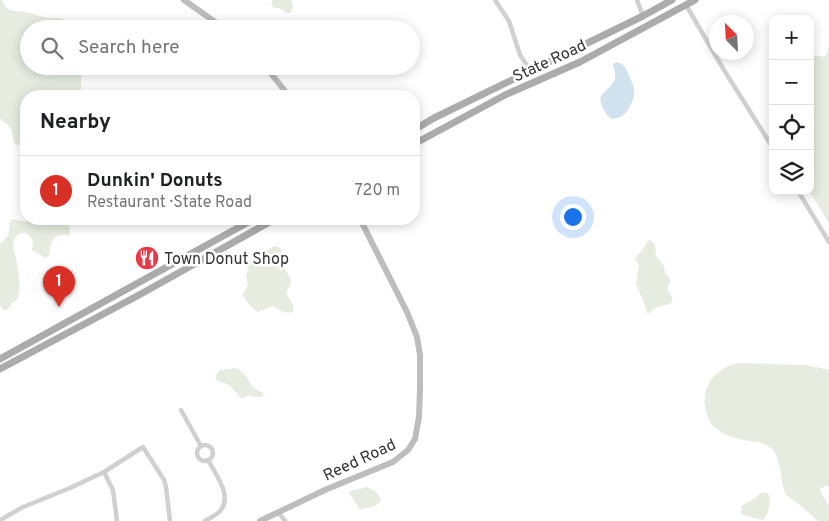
<!DOCTYPE html>
<html lang="en">
<head>
<meta charset="utf-8">
<style>
	body { margin:0; font-family:Overpass,sans-serif; background:#f6f6f6; color:#202124 }
	.controls { position:absolute; right:15px; top:15px; display:grid; overflow:hidden; border-radius:10px; box-shadow:0 2px 12px #0003 }
	.controls button { width:45px; height:45px; display:grid; place-items:center; padding:0; border:0; border-bottom:1px solid #e0e0e0; background:#fff; color:#202124; font:25px sans-serif }
	.compass { position:absolute; left:709px; top:15px; width:45px; height:45px; border-radius:50%; background:#fff; box-shadow:0 2px 12px #0003; rotate:336deg }
	.you { position:absolute; left:572px; top:216px; width:18px; height:18px; margin:-12px; border:4px solid #fff; border-radius:50%; background:#1a73e8; box-shadow:0 0 0 8px #1a73e833 }
	.badge { display:grid; place-items:center; width:32px; height:32px; border-radius:50%; background:#d93025; color:#fff; font-size:16px; font-weight:700 }
	.pin { position:absolute; translate:-50% -41px; filter:drop-shadow(0 1px 2px #0008) }
	.pin::after { content:''; position:absolute; top:26px; width:18px; height:15px; background:inherit; clip-path:polygon(0 0,100% 0,50% 100%) }
	.list { margin:0; padding:0; list-style:none }
	h2 { display:flex; justify-content:space-between; align-items:center; height:65px; margin:0; padding:0 20px; font-size:21px }
	h2 small { font-size:16px; font-weight:400; color:#757577 }
	.list li { display:grid; grid-template-columns:32px 1fr auto; gap:15px; align-items:center; box-sizing:border-box; height:70px; padding:0 20px; border-top:1px solid #e0e0e0 }
	.list b { display:block; font-size:19px; white-space:nowrap }
	.list p { margin:0; font-size:16px; white-space:nowrap; color:#757577 }
	.list em { font-size:16px; font-style:normal; color:#757577 }
	.icon { flex:none; width:28px; height:28px; fill:none; stroke:currentColor; stroke-width:2; stroke-linecap:round; stroke-linejoin:round }
	.map { position:relative; flex:none; width:829px; height:521px; overflow:hidden }
	.search { position:absolute; background:#fff; box-shadow:0 2px 12px #0003; left:20px; top:20px; width:400px; height:55px; display:flex; align-items:center; gap:12px; box-sizing:border-box; padding:0 18px; border-radius:28px; color:#757577; font-size:19px }
	.panel { position:absolute; background:#fff; box-shadow:0 2px 12px #0003; left:20px; top:90px; width:400px; height:135px; border-radius:20px }
	.map>svg:first-child { display:block }
</style>
</head>
<body>
<div class="map">
<svg width="829" height="521" viewBox="0 0 829 521">
	<rect width="100%" height="100%" fill="#fff"/>
	<g fill="#e6ecdf">
		<path d="M 0,0 L 2,0 C 5,11 14,11 24,12 C 34,13 42,18 52,18 C 57,18 63,17 67,21 C 69,24 68,25 68,29 L 29,29 L 29,66 L 81,66 L 81,93 L 80,96 L 26,96 L 26,137 L 22,137 L 20,142 L 17,145 L 14,143 C 12,129 11,127 0,119 Z"/>
		<path d="M 273,0 L 291,0 C 293,5 294,8 290,13 L 287,13 L 279,8 L 274,8 L 271,4 Z"/>
		<path d="M 828,47 L 829,47 L 829,223 L 809,191 L 810,191 L 810,56 C 820,53 828,63 828,47 Z"/>
		<path d="M 13,219 L 26,222 L 26,219 L 69,219 L 70,232 L 69,235 C 67,235 64,235 61,235 C 51,236 50,248 49,256 L 45,258 L 32,250 L 33,241 C 31,238 29,234 25,233 C 17,232 13,239 13,246 C 13,250 15,253 16,258 C 18,269 23,291 16,301 C 10,303 11,306 7,310 L 3,310 L 0,305 L 0,244 C 11,235 8,233 10,221 Z"/>
		<path d="M 649,240 C 650,241 652,241 653,242 C 656,245 655,251 656,255 C 659,263 665,261 665,274 L 670,278 L 670,282 L 667,289 L 673,299 L 670,304 L 657,307 L 649,313 L 647,313 L 643,300 L 636,284 L 639,264 L 636,261 L 635,258 L 641,252 Z"/>
		<path d="M 277,246 L 280,248 L 283,252 L 285,269 L 290,278 L 291,283 L 286,293 L 293,305 L 293,312 C 284,314 280,310 273,306 L 258,312 L 251,307 L 242,295 L 248,286 L 246,275 L 250,262 L 259,258 L 272,247 Z"/>
		<path d="M 738,363 L 805,365 L 829,370 L 829,486 L 825,486 L 820,489 L 821,493 L 829,505 L 829,521 L 818,521 L 800,505 L 786,495 C 780,482 782,458 771,448 C 763,441 753,442 743,440 C 734,438 724,435 718,430 C 711,426 708,419 706,411 C 700,388 715,368 738,363 Z"/>
		<path d="M 235,368 C 244,370 247,379 252,386 C 255,389 259,391 263,393 L 263,396 C 258,398 254,397 248,395 L 244,398 L 241,398 L 229,385 L 218,381 L 216,379 L 216,375 L 220,370 Z"/>
		<path d="M 366,487 C 373,489 378,493 381,500 C 377,508 367,507 360,510 L 349,493 L 351,491 Z"/>
		<path d="M 765,492 L 768,493 C 771,502 770,512 763,520 L 743,515 L 741,511 L 742,506 L 755,498 L 759,494 Z"/>
	</g>
	<path fill="#cfe2ee" d="M 617,62 C 624,64 627,69 629,76 C 631,80 634,86 634,91 C 635,96 633,98 632,102 C 627,113 624,117 612,119 C 605,115 601,105 600,98 C 604,90 615,85 615,77 C 616,72 613,68 613,64 Z"/>
	<g fill="none" stroke-linecap="round" stroke-linejoin="round">
		<g stroke="#d0d0d0" stroke-width="4.5">
			<path d="M 495,0 L 509,21 L 520,55 L 531,71"/>
			<path d="M 637,0 L 643,16"/>
			<path d="M 686,5 L 724,70 L 773,148"/>
			<path d="M 798,191 L 829,242"/>
			<path d="M 181,410 L 201,446"/>
			<circle cx="205" cy="453" r="8"/>
			<path d="M 104,472 L 113,490 L 117,521"/>
			<path d="M 278,512 L 285,521"/>
			<path d="M 0,520 L 23,507 L 70,488 L 104,472 L 143,447 L 164,480 L 166,487 L 170,521"/>
			<path d="M 205,521 C 209,518 215,516 219,512 C 234,497 216,475 208,460"/>
		</g>
		<g stroke="#bdbdbd" stroke-width="6">
			<path d="M 184,0 L 225,29"/>
			<path d="M 265,66 L 289,96"/>
			<path d="M 260,521 L 327,489 L 393,462 L 408,450 L 415,439 L 419,417 L 420,388 L 420,355 L 417,337 L 407,312 L 360,219"/>
		</g>
		<g stroke="#ababab" stroke-width="7">
			<path d="M 414,130 L 434,118 L 643,16 L 672,0"/>
			<path d="M 414,144 L 505,95 L 580,62 L 695,0"/>
			<path d="M 0,359 L 254,219"/>
			<path d="M 0,369 L 139,295 L 275,219"/>
		</g>
	</g>
	<defs>
		<g id="restaurant-disc" transform="scale(1.25)"><circle r="9.5" fill="#e63946" stroke="#fff"/><path d="M-5-6h1v4h1v-4h1v4h1v-4h1v5L-1.5 .5V6h-2V.5L-5-1ZM5-6V6H3V1.5H1.5Q1.5-4 5-6Z" fill="#fff"/></g>
	</defs>
	<g fill-rule="evenodd">
		<use href="#restaurant-disc" x="147" y="258"/>
	</g>
	<g text-anchor="middle" stroke-width="5" stroke-linejoin="round" paint-order="stroke">
		<g font-size="16" fill="#333" stroke="#fff">
			<text transform="translate(549 60) rotate(-25)" y="6">State Road</text>
			<text transform="translate(359 459) rotate(-25)" y="6">Reed Road</text>
		</g>
		<g font-size="16" fill="#333" stroke="#fff" text-anchor="start">
			<text x="164" y="264">Town Donut Shop</text>
		</g>
	</g>
</svg>
<div class="controls">
<button>+</button>
<button>−</button>
<button><svg class="icon" aria-label="locate" viewBox="0 0 24 24"><circle cx="12" cy="12" r="6"/><path d="M12 2v4M12 18v4M2 12h4M18 12h4"/></svg></button>
<button><svg class="icon" aria-label="layers" viewBox="0 0 24 24"><path d="M12 4l9 5-9 5-9-5zM3 14l9 5 9-5"/></svg></button>
</div>
<svg class="compass" viewBox="-18 -18 36 36"><path d="M0-13l5 13h-10z" fill="#e53935"/><path d="M0 13l5-13h-10z" fill="#757577"/></svg>
<div class="you"></div>
<div class="pin badge" style="left:59px;top:307px">1</div>
<div class="search"><svg class="icon" aria-label="search" viewBox="0 0 24 24"><circle cx="10" cy="10" r="6"/><path d="M15 15l6 6"/></svg>Search here</div>
<section class="panel">
<h2>Nearby<small></small></h2>
<ul class="list">
<li><span class="badge">1</span><div><b>Dunkin' Donuts</b><p>Restaurant · State Road</p></div><em>720 m</em></li>
</ul>
</section>
</div>
</body>
</html>
